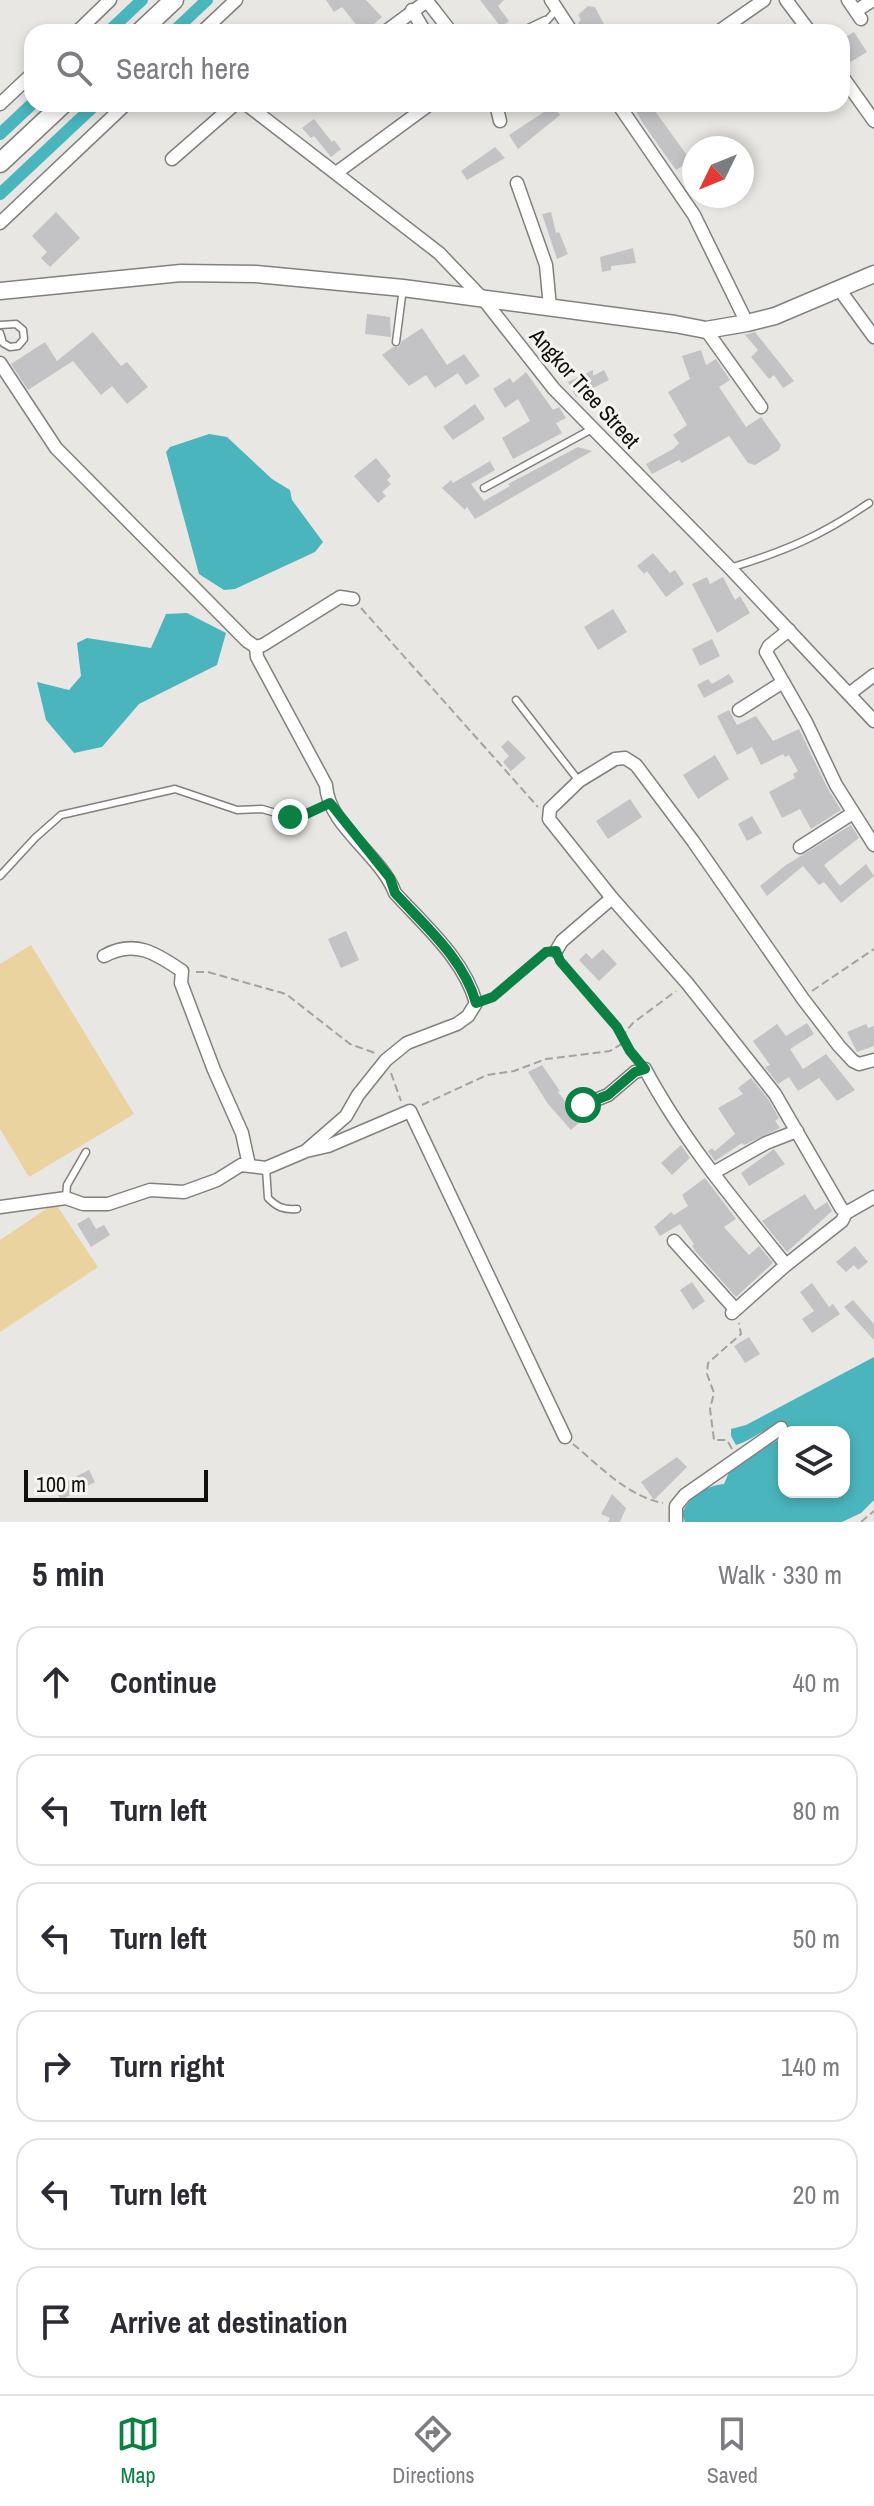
<!DOCTYPE html>
<html lang="en">
<head>
<meta charset="utf-8">
<style>
	body { margin:0; font-family:"Archivo Narrow",sans-serif; background:#f2f2f3; color:#2b2b33 }
	.controls { position:absolute; right:24px; bottom:24px; display:grid; overflow:hidden; border-radius:16px; box-shadow:0 4px 12px #0003 }
	.controls button { width:72px; height:72px; display:grid; place-items:center; padding:0; border:0; border-bottom:2px solid #e1e1e2; background:#fff; color:#2b2b33; font:40px sans-serif }
	.compass { position:absolute; left:682px; top:136px; width:72px; height:72px; border-radius:50%; background:#fff; box-shadow:0 4px 12px #0003; rotate:227deg }
	.scale { position:absolute; left:24px; bottom:20px; width:184px; box-sizing:border-box; padding-left:8px; border:4px solid #11100f; border-top:0; font-size:22px; line-height:28px; white-space:nowrap; color:#11100f; -webkit-text-stroke:6px #f6f4f1; paint-order:stroke }
	.stop { position:absolute; width:24px; height:24px; margin:-18px; border:6px solid #0b8043; border-radius:50%; background:#fff }
	.stop.end { background:#0b8043; border-color:#fff; box-shadow:0 2px 8px #0008 }
	.list { margin:0; padding:0; list-style:none }
	h2 { display:flex; justify-content:space-between; align-items:center; height:104px; margin:0; padding:0 32px; font-size:34px }
	h2 small { font-size:26px; font-weight:400; color:#7c7c81 }
	.list li { display:grid; grid-template-columns:52px 1fr auto; gap:24px; align-items:center; box-sizing:border-box; height:112px; margin:0 16px 16px; padding:0 16px; border:2px solid #e1e1e2; border-radius:24px }
	.list b { display:block; font-size:30px; white-space:nowrap }
	.list em { font-size:26px; font-style:normal; color:#7c7c81 }
	.icon { flex:none; width:44px; height:44px; fill:none; stroke:currentColor; stroke-width:2; stroke-linecap:round; stroke-linejoin:round }
	.map { position:relative; flex:none; width:874px; height:1522px; overflow:hidden }
	.search { position:absolute; background:#fff; box-shadow:0 4px 12px #0003; left:24px; right:24px; top:24px; height:88px; display:flex; align-items:center; gap:20px; box-sizing:border-box; padding:0 28px; border-radius:24px; color:#7c7c81; font-size:30px }
	.sheet { height:872px; background:#fff }
	nav { display:flex; justify-content:space-around; align-items:center; box-sizing:border-box; height:112px; border-top:2px solid #e1e1e2; background:#fff; font-size:22px; color:#7c7c81 }
	nav a { display:grid; justify-items:center; gap:4px }
	nav .on { color:#0b8043 }
	.map>svg:first-child { display:block }
</style>
</head>
<body>
<div class="map">
<svg width="874" height="1522" viewBox="0 0 874 1522">
	<rect width="100%" height="100%" fill="#e8e7e4"/>
	<g fill="#ead39e">
		<path d="M 31,945 L 134,1114 L 29,1177 L 0,1129 L 0,964 Z"/>
		<path d="M 55,1203 L 98,1267 L 0,1332 L 0,1240 Z"/>
	</g>
	<g fill="#4ab5bd">
		<path d="M 209,434 L 227,437 L 272,479 L 290,490 L 292,500 L 323,542 L 315,552 L 235,589 L 224,590 L 199,574 L 166,452 L 170,447 Z"/>
		<path d="M 187,613 L 226,633 L 217,665 L 139,704 L 102,747 L 74,753 L 46,720 L 37,682 L 69,690 L 81,676 L 77,643 L 87,638 L 151,648 L 166,614 Z"/>
		<path d="M 874,1357 L 874,1500 L 861,1513 L 842,1522 L 685,1522 L 682,1513 C 690,1496 705,1486 724,1484 L 730,1470 L 784,1436 L 784,1492 L 844,1492 L 844,1432 L 788,1432 L 789,1427 L 783,1423 C 765,1427 753,1440 736,1445 L 731,1436 L 731,1429 L 746,1425 Z"/>
	</g>
	<g fill="none" stroke-linecap="round" stroke-linejoin="round">
		<g stroke="#4ab5bd" stroke-width="12">
			<path d="M 108,32 L 142,0"/>
			<path d="M 173,32 L 207,0"/>
			<path d="M 0,134 L 32,104"/>
			<path d="M 0,194 L 96,104"/>
		</g>
	</g>
	<g fill="#c3c3c6">
		<path d="M 326,0 L 366,0 L 382,17 L 365,32 L 362,32 L 342,7 L 334,12 Z"/>
		<path d="M 480,0 L 504,0 L 498,6 L 509,21 L 501,27 Z"/>
		<path d="M 588,6 L 595,7 L 608,32 L 583,32 L 578,23 L 581,20 L 578,15 Z"/>
		<path d="M 854,32 L 867,52 L 849,63 L 842,52 L 842,39 Z"/>
		<path d="M 632,104 L 650,104 L 691,161 L 676,170 L 644,125 Z"/>
		<path d="M 553,106 L 560,115 L 518,149 L 509,135 Z"/>
		<path d="M 314,119 L 332,142 L 334,140 L 341,149 L 331,157 L 314,136 L 311,138 L 302,128 Z"/>
		<path d="M 495,147 L 505,158 L 467,180 L 461,171 Z"/>
		<path d="M 56,212 L 80,238 L 50,267 L 41,258 L 47,252 L 32,236 Z"/>
		<path d="M 551,212 L 556,233 L 559,232 L 568,254 L 557,259 L 542,214 Z"/>
		<path d="M 633,248 L 636,263 L 611,266 L 611,270 L 602,272 L 600,257 Z"/>
		<path d="M 367,314 L 390,317 L 391,337 L 365,334 Z"/>
		<path d="M 422,328 L 447,365 L 464,354 L 480,376 L 466,385 L 458,373 L 435,388 L 426,375 L 409,386 L 382,355 L 393,347 L 399,347 L 402,341 Z"/>
		<path d="M 93,332 L 121,366 L 127,362 L 148,387 L 127,404 L 112,386 L 101,395 L 73,361 L 28,390 L 11,364 L 45,342 L 57,361 Z"/>
		<path d="M 755,332 L 794,381 L 783,388 L 774,375 L 769,379 L 751,357 L 758,350 L 745,335 Z"/>
		<path d="M 701,350 L 706,365 L 716,359 L 730,380 L 719,387 L 746,427 L 761,417 L 781,445 L 779,450 L 755,465 L 748,463 L 729,436 L 682,463 L 679,460 L 652,474 L 646,464 L 673,449 L 679,443 L 673,435 L 687,425 L 668,392 L 690,379 L 682,356 Z"/>
		<path d="M 593,370 L 593,376 L 604,370 L 609,380 L 576,397 L 568,382 Z"/>
		<path d="M 526,372 L 553,410 L 559,407 L 566,418 L 556,423 L 562,433 L 513,459 L 502,438 L 530,421 L 518,399 L 505,408 L 493,389 L 510,378 L 513,383 Z"/>
		<path d="M 475,404 L 485,419 L 453,440 L 443,427 Z"/>
		<path d="M 578,447 L 592,451 L 475,519 L 467,507 L 465,510 L 442,488 L 451,480 L 453,483 L 490,461 L 495,470 L 471,484 L 484,501 L 510,486 L 508,484 Z"/>
		<path d="M 376,458 L 391,476 L 387,480 L 391,484 L 382,492 L 386,496 L 378,503 L 354,476 Z"/>
		<path d="M 653,553 L 670,573 L 675,570 L 684,584 L 666,597 L 647,571 L 644,574 L 637,566 Z"/>
		<path d="M 707,577 L 710,584 L 723,577 L 735,600 L 740,596 L 750,613 L 717,633 L 692,584 Z"/>
		<path d="M 613,609 L 627,632 L 598,650 L 584,627 Z"/>
		<path d="M 712,639 L 720,656 L 700,666 L 692,649 Z"/>
		<path d="M 729,674 L 734,682 L 704,698 L 697,685 L 708,679 L 712,684 Z"/>
		<path d="M 729,710 L 737,725 L 756,716 L 773,741 L 799,729 L 828,789 L 841,810 L 811,829 L 800,809 L 782,818 L 769,792 L 795,778 L 793,774 L 798,771 L 789,755 L 785,757 L 783,754 L 761,765 L 752,747 L 737,755 L 717,716 Z"/>
		<path d="M 508,740 L 526,758 L 511,771 L 503,762 L 509,756 L 501,747 Z"/>
		<path d="M 715,755 L 729,779 L 698,799 L 683,775 Z"/>
		<path d="M 630,799 L 642,817 L 608,839 L 596,821 Z"/>
		<path d="M 752,816 L 762,833 L 747,841 L 738,824 Z"/>
		<path d="M 851,825 L 859,838 L 824,865 L 840,886 L 866,864 L 874,876 L 841,903 L 824,882 L 819,885 L 803,866 L 767,896 L 760,886 L 786,865 Z"/>
		<path d="M 346,931 L 359,960 L 341,968 L 328,939 Z"/>
		<path d="M 603,949 L 617,964 L 599,981 L 579,960 L 586,953 L 592,959 Z"/>
		<path d="M 807,1023 L 814,1034 L 790,1049 L 803,1069 L 826,1054 L 855,1090 L 837,1101 L 819,1078 L 798,1091 L 789,1077 L 778,1084 L 765,1067 L 770,1065 L 753,1041 L 777,1024 L 786,1036 Z"/>
		<path d="M 866,1024 L 868,1028 L 874,1026 L 874,1046 L 857,1052 L 847,1032 Z"/>
		<path d="M 542,1065 L 560,1091 L 558,1092 L 572,1110 L 583,1119 L 571,1130 L 548,1104 L 528,1072 Z"/>
		<path d="M 751,1078 L 768,1099 L 779,1118 L 775,1121 L 780,1128 L 744,1145 L 742,1143 L 715,1161 L 708,1151 L 712,1148 L 715,1151 L 735,1134 L 718,1108 L 743,1094 L 738,1088 Z"/>
		<path d="M 681,1145 L 690,1158 L 672,1175 L 661,1163 Z"/>
		<path d="M 774,1149 L 785,1164 L 749,1186 L 741,1173 Z"/>
		<path d="M 705,1178 L 736,1219 L 724,1227 L 749,1255 L 759,1246 L 773,1263 L 736,1297 L 696,1252 L 692,1246 L 694,1244 L 680,1224 L 660,1236 L 654,1227 L 671,1212 L 674,1215 L 688,1206 L 682,1195 Z"/>
		<path d="M 805,1194 L 815,1210 L 827,1202 L 832,1211 L 787,1252 L 762,1221 Z"/>
		<path d="M 89,1217 L 96,1229 L 104,1225 L 110,1235 L 91,1247 L 77,1224 Z"/>
		<path d="M 855,1246 L 868,1262 L 858,1270 L 854,1265 L 846,1272 L 836,1262 Z"/>
		<path d="M 692,1282 L 705,1301 L 693,1310 L 680,1290 Z"/>
		<path d="M 812,1283 L 829,1307 L 833,1304 L 840,1314 L 812,1333 L 802,1319 L 814,1311 L 800,1292 Z"/>
		<path d="M 853,1300 L 874,1324 L 874,1340 L 844,1307 Z"/>
		<path d="M 749,1337 L 760,1354 L 745,1363 L 734,1346 Z"/>
		<path d="M 677,1457 L 687,1467 L 654,1500 L 641,1482 Z"/>
		<path d="M 89,1470 L 95,1482 L 61,1500 L 54,1488 Z"/>
		<path d="M 612,1494 L 626,1508 L 620,1522 L 608,1522 L 610,1518 L 601,1514 Z"/>
	</g>
	<g fill="none" stroke-linecap="round" stroke-linejoin="round">
		<g stroke="#81807d" stroke-width="9">
			<g id="service">
				<path d="M 520,32 L 545,20"/>
				<path d="M 537,32 L 557,9"/>
				<path d="M 0,325 L 16,324 L 23,330 L 24,339 L 18,346 L 10,347 L 3,343 L 0,333"/>
				<path d="M 396,342 L 403,288"/>
				<path d="M 484,488 L 592,429"/>
				<path d="M 730,568 C 785,551 821,536 869,503"/>
				<path d="M 516,700 L 579,781"/>
				<path d="M 0,876 L 35,838 L 61,815 L 175,789 L 237,810 L 262,809 L 290,817 L 302,816 L 330,803"/>
				<path d="M 266,1168 L 268,1198 C 277,1207 283,1210 297,1209"/>
				<path d="M 66,1198 L 67,1185 L 86,1152"/>
			</g>
		</g>
		<g stroke="#81807d" stroke-width="15">
			<g id="minor">
				<path d="M 551,0 L 572,32"/>
				<path d="M 786,0 L 810,32"/>
				<path d="M 848,0 L 861,19"/>
				<path d="M 412,10 L 425,32"/>
				<path d="M 856,11 L 873,0"/>
				<path d="M 77,32 L 110,0"/>
				<path d="M 202,32 L 236,0"/>
				<path d="M 385,32 L 427,1 L 451,32"/>
				<path d="M 718,32 L 764,0"/>
				<path d="M 842,76 L 874,121"/>
				<path d="M 0,104 L 32,74"/>
				<path d="M 246,104 L 439,253 L 484,300 L 554,389 L 730,568 L 874,721"/>
				<path d="M 496,104 L 500,121"/>
				<path d="M 618,104 L 694,215 L 747,323"/>
				<path d="M 172,159 L 235,104"/>
				<path d="M 336,173 L 430,104"/>
				<path d="M 517,183 L 546,265 L 550,307"/>
				<path d="M 0,223 L 126,104"/>
				<path d="M 839,289 L 874,337"/>
				<path d="M 706,330 L 761,407"/>
				<path d="M 0,363 L 56,448 L 247,641 L 256,647 L 263,645 L 340,597 L 353,599"/>
				<path d="M 789,630 L 769,646 L 766,652 L 806,722 L 836,785 L 874,845"/>
				<path d="M 256,647 L 257,657 L 326,785 C 328,826 381,855 395,893 C 425,926 464,959 476,1003 L 468,1016 L 457,1024 L 407,1043 L 386,1060 L 358,1095 L 346,1116 L 308,1149"/>
				<path d="M 849,694 L 874,675"/>
				<path d="M 739,710 L 783,682"/>
				<path d="M 800,847 L 853,813"/>
				<path d="M 556,951 L 562,941 L 612,898"/>
				<path d="M 104,956 C 134,939 156,953 182,971 L 181,983 L 214,1070 L 242,1133 L 249,1165"/>
				<path d="M 583,1105 L 608,1095 L 635,1072 L 645,1069 C 683,1140 735,1202 786,1265"/>
				<path d="M 713,1173 L 766,1143 L 797,1131"/>
				<path d="M 0,1207 L 66,1198 L 83,1204 L 108,1204 L 150,1190 L 184,1192 L 217,1180 L 241,1165 L 266,1168 L 306,1151 L 328,1146 L 410,1111 L 565,1437"/>
				<path d="M 846,1213 L 841,1208 L 775,1094 L 687,983 L 612,898 L 549,819 L 550,809 L 579,781 L 615,759 L 625,758 L 636,765 L 693,841 L 803,999 L 839,1046 L 853,1061 L 859,1064 L 874,1060"/>
				<path d="M 674,1241 L 735,1309"/>
				<path d="M 732,1313 L 786,1265 L 842,1221 L 846,1213 L 874,1197"/>
				<path d="M 676,1522 L 676,1506 L 685,1495 L 781,1428"/>
			</g>
		</g>
		<g stroke="#81807d" stroke-width="19">
			<path id="tertiary" d="M 0,291 L 181,273 L 256,274 L 403,288 L 675,324 L 706,330 L 747,323 L 775,316 L 874,274"/>
		</g>
		<g stroke="#81807d" stroke-width="21">
			<g id="secondary">
				<path d="M 140,32 L 174,0"/>
				<path d="M 0,163 L 63,104"/>
			</g>
		</g>
		<g stroke="#a4a3a0" stroke-width="2" stroke-dasharray="8 4" stroke-linecap="butt">
			<path d="M 361,608 L 538,807"/>
			<path d="M 562,963 L 617,1027 L 636,1059"/>
			<path d="M 196,972 L 208,972 L 286,994 L 350,1044 L 375,1053"/>
			<path d="M 812,991 L 874,949"/>
			<path d="M 487,1000 L 544,954"/>
			<path d="M 391,1073 L 401,1101"/>
			<path d="M 422,1105 L 487,1075 L 514,1071 L 546,1059 L 610,1051 L 620,1045 L 626,1031 L 633,1023 L 676,991"/>
			<path d="M 573,1444 C 601,1467 627,1496 663,1503"/>
			<path d="M 732,1449 L 727,1440 L 714,1440 L 710,1409 L 714,1393 L 707,1374 L 708,1363 L 741,1334 L 739,1323"/>
			<path d="M 861,1522 L 874,1511"/>
		</g>
		<use href="#service" stroke="#fff" stroke-width="6"/>
		<use href="#minor" stroke="#fff" stroke-width="12"/>
		<use href="#tertiary" stroke="#fff" stroke-width="16"/>
		<use href="#secondary" stroke="#fff" stroke-width="18"/>
	</g>
	<g fill="none" stroke-linecap="round" stroke-linejoin="round">
		<path stroke="#0b8043" stroke-width="10" d="M 290,817 L 302,816 L 330,803 L 390,878 L 395,893 C 425,926 464,959 476,1003 L 493,997 L 546,952 L 556,951 L 560,961 L 617,1027 L 630,1051 L 645,1069 L 635,1072 L 608,1095 L 583,1105"/>
	</g>
	<g text-anchor="middle" stroke-width="6" stroke-linejoin="round" paint-order="stroke">
		<g font-size="22" fill="#11100f" stroke="#f6f4f1">
			<text transform="translate(585 388) rotate(48)" y="8">Angkor Tree Street</text>
		</g>
	</g>
</svg>
<div class="controls">
<button><svg class="icon" aria-label="layers" viewBox="0 0 24 24"><path d="M12 4l9 5-9 5-9-5zM3 14l9 5 9-5"/></svg></button>
</div>
<svg class="compass" viewBox="-18 -18 36 36"><path d="M0-13l5 13h-10z" fill="#e53935"/><path d="M0 13l5-13h-10z" fill="#7c7c81"/></svg>
<div class="scale">100 m</div>
<div class="stop" style="left:583px;top:1105px"></div>
<div class="stop end" style="left:290px;top:817px"></div>
<div class="search"><svg class="icon" aria-label="search" viewBox="0 0 24 24"><circle cx="10" cy="10" r="6"/><path d="M15 15l6 6"/></svg>Search here</div>
</div>
<section class="sheet">
<h2>5 min<small>Walk · 330 m</small></h2>
<ul class="list">
<li><svg class="icon" aria-label="ahead" viewBox="0 0 24 24"><path d="M12 20V5M6 11l6-6 6 6"/></svg><div><b>Continue</b></div><em>40 m</em></li>
<li><svg class="icon" aria-label="left" viewBox="0 0 24 24"><path d="M17 20v-9H6M10 6l-5 5 5 5"/></svg><div><b>Turn left</b></div><em>80 m</em></li>
<li><svg class="icon" aria-label="left" viewBox="0 0 24 24"><path d="M17 20v-9H6M10 6l-5 5 5 5"/></svg><div><b>Turn left</b></div><em>50 m</em></li>
<li><svg class="icon" aria-label="right" viewBox="0 0 24 24"><path d="M7 20v-9h11M14 6l5 5-5 5"/></svg><div><b>Turn right</b></div><em>140 m</em></li>
<li><svg class="icon" aria-label="left" viewBox="0 0 24 24"><path d="M17 20v-9H6M10 6l-5 5 5 5"/></svg><div><b>Turn left</b></div><em>20 m</em></li>
<li><svg class="icon" aria-label="arrive" viewBox="0 0 24 24"><path d="M6 21V4h12l-3 4 3 4H6"/></svg><div><b>Arrive at destination</b></div></li>
</ul>
</section>
<nav>
<a class="on"><svg class="icon" aria-label="map" viewBox="0 0 24 24"><path d="M3 6l6-2 6 2 6-2v14l-6 2-6-2-6 2zM9 4v14M15 6v14"/></svg>Map</a>
<a><svg class="icon" aria-label="directions" viewBox="0 0 24 24"><path d="M12 3l9 9-9 9-9-9zM9 14v-3h6M13 9l2 2-2 2"/></svg>Directions</a>
<a><svg class="icon" aria-label="saved" viewBox="0 0 24 24"><path d="M7 4h10v16l-5-4-5 4z"/></svg>Saved</a>
</nav>
</body>
</html>
